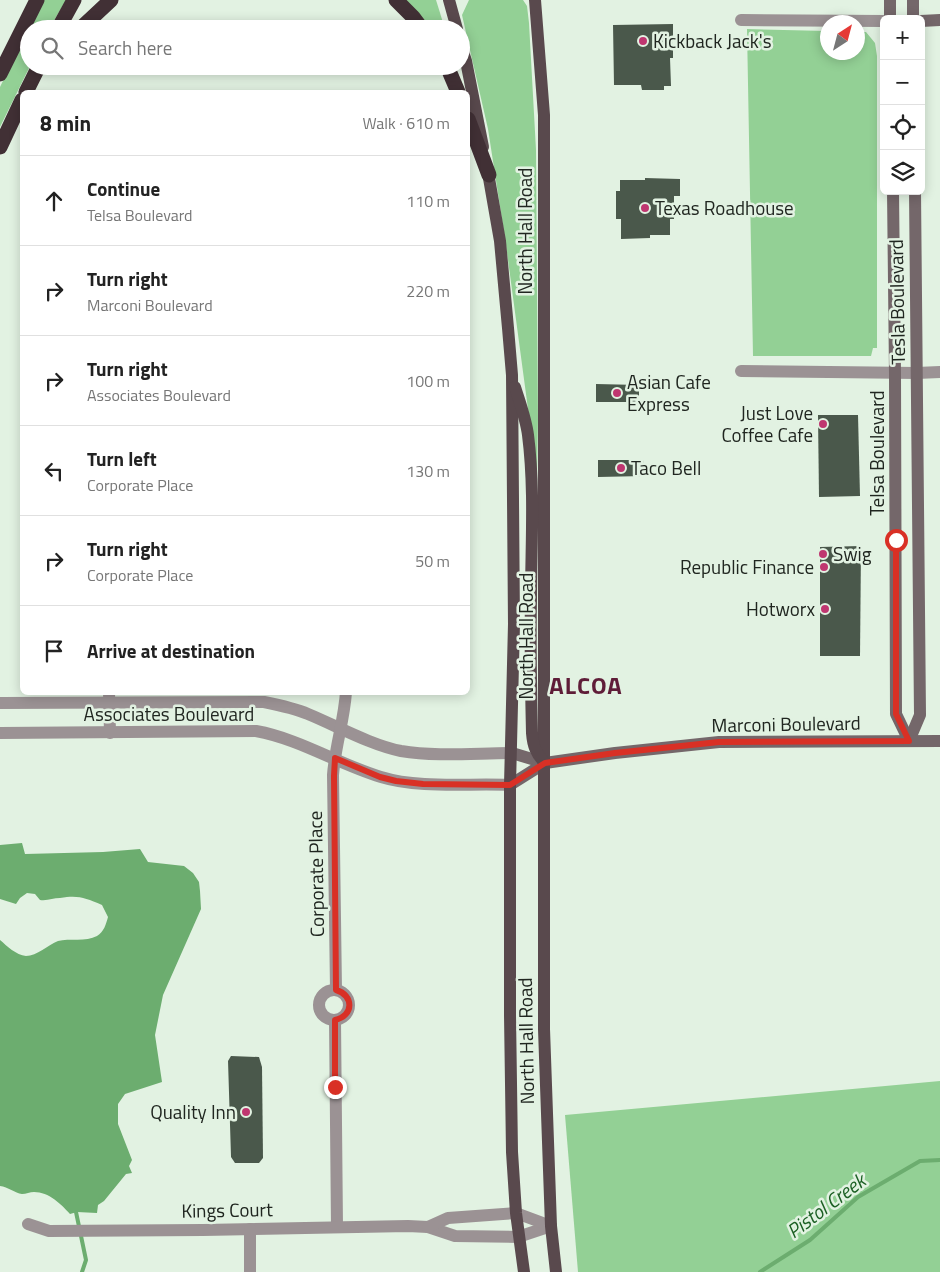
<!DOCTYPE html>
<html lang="en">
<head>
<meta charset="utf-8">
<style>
	body { margin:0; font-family:"Titillium Web",sans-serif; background:#f2f2f2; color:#222 }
	.controls { position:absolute; right:15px; top:15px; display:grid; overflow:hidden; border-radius:8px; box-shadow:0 2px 12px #0003 }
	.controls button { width:45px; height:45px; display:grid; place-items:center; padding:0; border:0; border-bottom:1px solid #e0e0e0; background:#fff; color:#222; font:25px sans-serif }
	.compass { position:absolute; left:820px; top:15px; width:45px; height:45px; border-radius:50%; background:#fff; box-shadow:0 2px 12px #0003; rotate:36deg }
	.stop { position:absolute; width:15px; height:15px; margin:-11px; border:4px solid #d93025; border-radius:50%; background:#fff }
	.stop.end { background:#d93025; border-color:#fff; box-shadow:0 1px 5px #0008 }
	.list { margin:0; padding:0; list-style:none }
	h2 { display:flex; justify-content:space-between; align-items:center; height:65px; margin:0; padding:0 20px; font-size:21px }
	h2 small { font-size:16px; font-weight:400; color:#767676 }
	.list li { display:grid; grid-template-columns:32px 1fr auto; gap:15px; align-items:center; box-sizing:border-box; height:90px; padding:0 20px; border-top:1px solid #e0e0e0 }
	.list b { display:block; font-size:19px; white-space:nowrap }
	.list p { margin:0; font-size:16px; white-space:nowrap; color:#767676 }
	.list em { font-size:16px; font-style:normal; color:#767676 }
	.icon { flex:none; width:28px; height:28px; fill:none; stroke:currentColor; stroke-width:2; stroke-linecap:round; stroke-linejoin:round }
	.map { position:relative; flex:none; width:940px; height:1272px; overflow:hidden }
	.search { position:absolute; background:#fff; box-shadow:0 2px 12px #0003; left:20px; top:20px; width:450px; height:55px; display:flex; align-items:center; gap:12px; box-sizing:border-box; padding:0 18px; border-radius:28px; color:#767676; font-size:19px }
	.panel { position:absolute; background:#fff; box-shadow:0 2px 12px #0003; left:20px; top:90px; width:450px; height:605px; border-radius:8px }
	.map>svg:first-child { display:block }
</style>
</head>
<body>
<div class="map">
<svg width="940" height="1272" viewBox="0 0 940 1272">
	<rect width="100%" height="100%" fill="#e2f2e2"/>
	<g fill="#93d095">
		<path d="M 42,0 L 66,0 L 49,29 L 29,29 L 29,66 L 30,66 L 0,127 L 0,87 Z"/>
		<path d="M 404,0 L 436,0 L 445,29 L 429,29 Z"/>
		<path d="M 469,0 L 523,0 L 527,6 L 529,23 L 536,150 L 538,419 L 537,476 L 506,245 L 488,129 L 462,15 Z"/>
		<path d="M 747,29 L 827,31 L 828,52 L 858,52 L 858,32 L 866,32 L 875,43 L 877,56 L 877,348 L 873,348 L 871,356 L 753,356 Z"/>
		<path d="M 940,1081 L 940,1272 L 578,1272 L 565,1115 Z"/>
	</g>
	<path fill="#6cad6f" d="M 22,843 L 25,854 L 103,852 L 140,849 L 148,862 L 184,866 L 193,873 L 199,882 L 200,891 L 201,909 L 163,995 L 155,1035 L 162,1082 L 125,1094 L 118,1104 L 118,1124 L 132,1160 L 129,1166 L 132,1173 L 126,1174 L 104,1201 L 98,1205 L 97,1213 L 77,1212 L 70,1214 C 61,1204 49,1192 34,1192 C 30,1192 26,1194 22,1194 C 15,1193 8,1187 0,1186 L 0,940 C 7,946 16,955 26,956 C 37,956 48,945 58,941 C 69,938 86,942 97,936 C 104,932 106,924 108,917 L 102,905 C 85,898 79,895 60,898 C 53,898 48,901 40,900 L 35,894 L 27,893 L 20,898 L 16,904 L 0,899 L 0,845 Z"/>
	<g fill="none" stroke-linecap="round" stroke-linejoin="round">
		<g stroke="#6cad6f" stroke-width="4">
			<path d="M 76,1212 L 86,1260 L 82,1272"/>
			<path d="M 760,1272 L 810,1240 L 858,1197 L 920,1161 L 940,1160"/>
		</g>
	</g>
	<g fill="#4a584b">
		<path d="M 673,24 L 673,58 L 670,58 L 671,86 L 664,86 L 664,90 L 642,90 L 641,85 L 614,85 L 613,25 Z"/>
		<path d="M 645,178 L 680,179 L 680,196 L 674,196 L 674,219 L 670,219 L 670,235 L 650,235 L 650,238 L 621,239 L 621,219 L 616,219 L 616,191 L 620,191 L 620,180 L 645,180 Z"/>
		<path d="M 596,384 L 639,385 L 639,402 L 596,402 Z"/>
		<path d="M 818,415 L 858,415 L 860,496 L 819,497 Z"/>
		<path d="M 598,460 L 643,460 L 644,476 L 598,477 Z"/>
		<path d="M 861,546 L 860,656 L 820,656 L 820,547 Z"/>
		<path d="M 231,1056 L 259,1057 L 262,1067 L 263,1158 L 259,1163 L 235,1163 L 231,1157 L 228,1061 Z"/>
	</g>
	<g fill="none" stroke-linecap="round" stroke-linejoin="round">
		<g stroke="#9b9294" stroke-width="12">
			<path d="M 741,20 L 884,21"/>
			<path d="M 741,371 L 917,373 L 940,372"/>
			<path d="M 109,692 L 110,733"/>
			<path d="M 0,703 L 264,702 C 279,705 294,708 308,714 C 337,726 371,745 401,751 C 436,757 476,753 512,753"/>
			<path d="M 0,733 L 256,731 C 300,739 338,764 381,777 C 420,789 469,783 510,785"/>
			<circle cx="334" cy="1005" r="15"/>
			<path d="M 336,990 L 333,775 C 335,747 344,721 346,692"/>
			<path d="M 335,1020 L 337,1227"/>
			<path d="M 28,1224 L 49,1231 L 203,1230 L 408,1226 L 428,1227 L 455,1236 L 518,1237 L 551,1226"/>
			<path d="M 428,1227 L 448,1218 L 516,1213 L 551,1226"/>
			<path d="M 250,1229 L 250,1272"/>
		</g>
		<g stroke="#74676a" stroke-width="12">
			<path d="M 890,0 L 890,19"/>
			<path d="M 913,19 L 913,0"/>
			<path d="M 921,21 L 940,20"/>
			<path d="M 893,191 L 895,373 L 896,714 L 909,741"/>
			<path d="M 909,741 L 920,715 L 915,191"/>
			<path d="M 512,753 L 545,763"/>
			<path d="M 510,785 L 545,763 L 615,753 L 719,742 L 940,741"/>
		</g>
		<g stroke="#59494d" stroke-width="12">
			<path d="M 449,0 L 457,29"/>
			<path d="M 535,0 L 544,115 L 544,1029 L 551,1226 L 556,1272"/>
			<path d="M 461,46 L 466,61 L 483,147"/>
			<path d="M 487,167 L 500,241 L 508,328 L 512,375 L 514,624 L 510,785 L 510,1015 L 512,1152 L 516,1213 L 524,1272"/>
			<path d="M 515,387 C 520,403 526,419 528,435 C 535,490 531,545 531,600 C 530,644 531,689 532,733 C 533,746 536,754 545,763"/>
		</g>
		<g stroke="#413035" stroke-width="15">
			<path d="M 396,0 L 413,17 L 422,29"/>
			<path d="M 58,29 L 74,0"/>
			<path d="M 80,29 L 111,0"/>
			<path d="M 447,66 L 458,92"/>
			<path d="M 0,74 L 37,0"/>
			<path d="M 26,92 L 39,66"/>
			<path d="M 468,119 L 489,175"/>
			<path d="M 0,147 L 22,100"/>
		</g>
	</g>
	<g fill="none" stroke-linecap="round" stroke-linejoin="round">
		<path stroke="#d93025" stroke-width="6" d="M 335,1087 L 335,1020 C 354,1016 354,995 336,990 L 334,776 L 335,758 L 380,777 L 396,781 L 423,784 L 510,785 L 545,763 L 615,753 L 719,742 L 909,741 L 896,714 L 896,540"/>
	</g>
	<g fill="#bf3670" stroke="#e2f2e2" stroke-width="2">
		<circle cx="643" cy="41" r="5"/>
		<circle cx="645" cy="208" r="5"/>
		<circle cx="617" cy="393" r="5"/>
		<circle cx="823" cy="424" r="5"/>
		<circle cx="621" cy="468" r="5"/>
		<circle cx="823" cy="554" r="5"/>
		<circle cx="824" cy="567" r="5"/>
		<circle cx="825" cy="609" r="5"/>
		<circle cx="246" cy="1112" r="5"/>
	</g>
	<g text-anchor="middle" stroke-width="5" stroke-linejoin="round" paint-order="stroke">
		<g font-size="19" fill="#202620" stroke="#e2f2e2" text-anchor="start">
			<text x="653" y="48">Kickback Jack's</text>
			<text x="655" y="215">Texas Roadhouse</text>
			<text x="627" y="389">Asian Cafe<tspan x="627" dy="22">Express</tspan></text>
			<text x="813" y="420" text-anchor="end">Just Love<tspan x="813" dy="22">Coffee Cafe</tspan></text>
			<text x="631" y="475">Taco Bell</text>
			<text x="833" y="561">Swig</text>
			<text x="814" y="574" text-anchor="end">Republic Finance</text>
			<text x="815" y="616" text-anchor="end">Hotworx</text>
			<text x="236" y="1119" text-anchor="end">Quality Inn</text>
		</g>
		<g font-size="19" fill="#202620" stroke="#e2f2e2">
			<text transform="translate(525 231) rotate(-90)" y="7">North Hall Road</text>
			<text transform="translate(897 302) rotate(-91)" y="7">Tesla Boulevard</text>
			<text transform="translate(877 453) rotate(-90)" y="7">Telsa Boulevard</text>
			<text transform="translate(526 636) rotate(-90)" y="7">North Hall Road</text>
			<text x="169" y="721">Associates Boulevard</text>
			<text transform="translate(786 724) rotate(-1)" y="7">Marconi Boulevard</text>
			<text transform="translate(316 874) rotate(-91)" y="7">Corporate Place</text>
			<text transform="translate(526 1041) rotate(-91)" y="7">North Hall Road</text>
			<text transform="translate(227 1210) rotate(-1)" y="7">Kings Court</text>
		</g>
		<g font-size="20" font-style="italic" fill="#1c6024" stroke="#e2f2e2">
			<text transform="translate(826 1206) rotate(-37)" y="7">Pistol Creek</text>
		</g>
		<g font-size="24" font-weight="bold" letter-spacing="1" fill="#5f1d38" stroke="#e2f2e2">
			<text x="586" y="694">ALCOA</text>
		</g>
	</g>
</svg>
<div class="controls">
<button>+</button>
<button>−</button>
<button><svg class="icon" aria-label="locate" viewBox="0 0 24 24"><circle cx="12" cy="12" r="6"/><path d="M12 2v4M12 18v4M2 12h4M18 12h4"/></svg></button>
<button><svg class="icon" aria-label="layers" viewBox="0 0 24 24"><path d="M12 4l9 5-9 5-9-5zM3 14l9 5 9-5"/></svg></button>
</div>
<svg class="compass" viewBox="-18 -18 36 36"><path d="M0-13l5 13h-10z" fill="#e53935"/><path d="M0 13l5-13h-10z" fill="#767676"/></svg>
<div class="stop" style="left:896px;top:540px"></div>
<div class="stop end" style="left:335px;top:1087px"></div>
<div class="search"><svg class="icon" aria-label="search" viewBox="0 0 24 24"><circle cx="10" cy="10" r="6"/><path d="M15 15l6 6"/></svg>Search here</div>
<section class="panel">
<h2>8 min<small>Walk · 610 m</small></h2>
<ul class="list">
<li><svg class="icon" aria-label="ahead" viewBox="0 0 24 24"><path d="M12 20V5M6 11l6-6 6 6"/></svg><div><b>Continue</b><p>Telsa Boulevard</p></div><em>110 m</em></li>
<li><svg class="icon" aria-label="right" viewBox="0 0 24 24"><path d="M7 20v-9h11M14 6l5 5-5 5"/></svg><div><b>Turn right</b><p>Marconi Boulevard</p></div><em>220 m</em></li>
<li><svg class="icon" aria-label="right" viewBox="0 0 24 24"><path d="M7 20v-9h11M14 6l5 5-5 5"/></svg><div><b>Turn right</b><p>Associates Boulevard</p></div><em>100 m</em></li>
<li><svg class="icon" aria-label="left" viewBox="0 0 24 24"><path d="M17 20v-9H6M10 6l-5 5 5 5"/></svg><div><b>Turn left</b><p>Corporate Place</p></div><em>130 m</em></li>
<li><svg class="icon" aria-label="right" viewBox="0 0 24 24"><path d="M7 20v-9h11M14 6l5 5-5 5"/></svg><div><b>Turn right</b><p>Corporate Place</p></div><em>50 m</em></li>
<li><svg class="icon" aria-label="arrive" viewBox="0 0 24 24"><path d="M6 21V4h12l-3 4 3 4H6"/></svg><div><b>Arrive at destination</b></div></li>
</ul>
</section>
</div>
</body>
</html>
